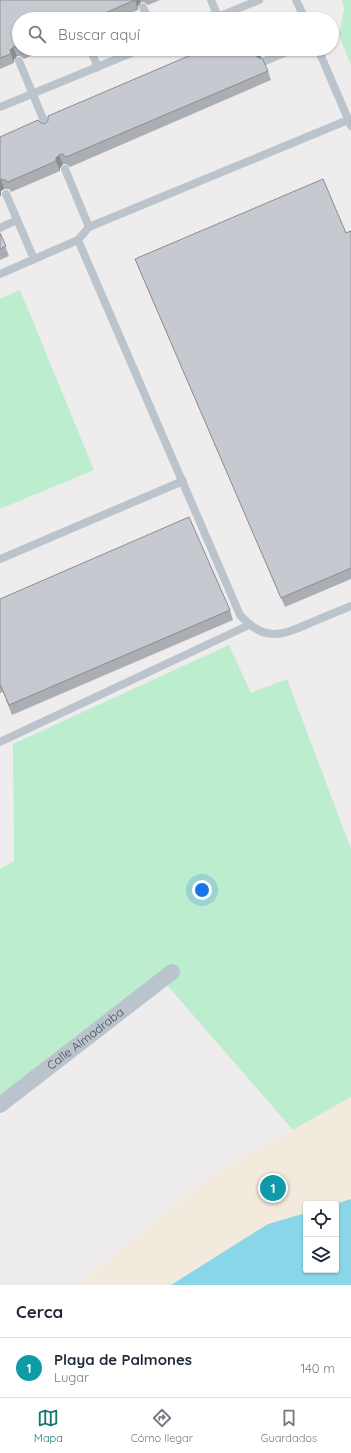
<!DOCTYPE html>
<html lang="es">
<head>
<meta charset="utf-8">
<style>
	body { margin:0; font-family:Quicksand,sans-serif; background:#f6f6f7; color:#1f2937 }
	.controls { position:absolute; right:12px; bottom:12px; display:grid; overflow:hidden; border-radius:4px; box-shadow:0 1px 3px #0004 }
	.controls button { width:36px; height:36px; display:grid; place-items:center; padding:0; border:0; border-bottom:1px solid #e0e1e3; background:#fff; color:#1f2937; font:20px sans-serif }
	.you { position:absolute; left:202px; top:890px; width:14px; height:14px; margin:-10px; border:3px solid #fff; border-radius:50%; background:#1a73e8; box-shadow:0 0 0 6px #1a73e833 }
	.badge { display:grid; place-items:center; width:26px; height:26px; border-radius:50%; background:#0f766e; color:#fff; font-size:13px; font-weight:700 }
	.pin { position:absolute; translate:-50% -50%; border:2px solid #fff; box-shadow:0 1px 4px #0006 }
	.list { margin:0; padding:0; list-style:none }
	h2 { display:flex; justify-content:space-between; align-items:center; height:52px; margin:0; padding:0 16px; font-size:17px }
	h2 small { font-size:13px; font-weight:400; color:#747a83 }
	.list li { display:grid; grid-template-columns:26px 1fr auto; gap:12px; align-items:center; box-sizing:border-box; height:60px; padding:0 16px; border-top:1px solid #e0e1e3 }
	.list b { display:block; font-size:15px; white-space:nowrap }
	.list p { margin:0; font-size:13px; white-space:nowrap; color:#747a83 }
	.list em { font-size:13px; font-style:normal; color:#747a83 }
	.icon { flex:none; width:22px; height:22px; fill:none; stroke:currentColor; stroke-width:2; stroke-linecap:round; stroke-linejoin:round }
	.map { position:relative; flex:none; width:351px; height:1285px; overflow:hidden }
	.search { position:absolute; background:#fff; box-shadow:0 1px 3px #0004; left:12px; right:12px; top:12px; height:44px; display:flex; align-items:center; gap:10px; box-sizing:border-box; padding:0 14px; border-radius:22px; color:#747a83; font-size:15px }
	.sheet { height:112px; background:#fff }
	nav { display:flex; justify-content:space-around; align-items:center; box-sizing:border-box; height:56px; border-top:1px solid #e0e1e3; background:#fff; font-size:11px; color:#747a83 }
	nav a { display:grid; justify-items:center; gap:2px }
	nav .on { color:#0f766e }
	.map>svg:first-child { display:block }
</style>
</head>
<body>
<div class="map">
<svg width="351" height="1285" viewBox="0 0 351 1285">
	<rect width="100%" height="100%" fill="#efeced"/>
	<g fill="#bbedce">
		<path d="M 342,0 L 351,0 L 351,65 L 339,35 L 344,9 Z"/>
		<path d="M 20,290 L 94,470 L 0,509 L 0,299 Z"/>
		<path d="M 229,645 L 251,693 L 287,679 L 351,849 L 351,1097 L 293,1130 L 167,985 L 0,1108 L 0,869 L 14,861 L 13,744 Z"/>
	</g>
	<path fill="#f1eadd" d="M 351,1097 L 351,1199 L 335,1204 L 306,1204 L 306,1213 L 268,1224 L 171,1285 L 78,1285 L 209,1177 Z"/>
	<path fill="#89d6e9" d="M 351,1199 L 351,1285 L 171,1285 L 268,1224 L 306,1213 L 306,1270 L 336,1270 L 335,1204 Z"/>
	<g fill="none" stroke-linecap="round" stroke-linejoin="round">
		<g stroke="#bbc4cc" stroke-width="8">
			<path d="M 211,0 L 218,17"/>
			<path d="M 296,0 L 305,19"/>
			<path d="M 143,7 L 148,19"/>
			<path d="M 213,19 L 259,0"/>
			<path d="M 90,49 L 98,67"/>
			<path d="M 318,49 L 351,126"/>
			<path d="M 19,61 L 47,128"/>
			<path d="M 263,62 L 293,49"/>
			<path d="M 0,107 L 141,49"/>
			<path d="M 65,169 L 89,227"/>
			<path d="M 6,194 L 34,259"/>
			<path d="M 0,228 L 17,220"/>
			<path d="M 78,240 L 240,615 C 264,642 281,636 310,623 C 324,617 337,612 351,606"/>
			<path d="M 0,274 L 78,240 L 89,227 L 348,120"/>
			<path d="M 0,559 L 183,481"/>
			<path d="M 0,742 L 249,625"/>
		</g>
		<path stroke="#bbc4cc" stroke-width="16" id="s1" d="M 0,1105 L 172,972"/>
	</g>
	<g fill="#aaadb2">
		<path d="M 0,0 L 160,0 L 148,5 L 144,2 L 141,2 L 138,6 L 138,10 L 116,19 L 19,19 L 19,49 L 47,49 L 24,59 L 20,56 L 17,56 L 14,60 L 14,63 L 0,69 Z"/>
		<path d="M 205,49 L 258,49 L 261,57 L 260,58 L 268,71 L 271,80 L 70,167 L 66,164 L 63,164 L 60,168 L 60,171 L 11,192 L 9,189 L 4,189 L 1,191 L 1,196 L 0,197 L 0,137 L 41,123 L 45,124 Z"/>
		<path d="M 351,231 L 351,579 L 285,607 L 139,269 L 135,259 L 346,233 Z"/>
		<path d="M 0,233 L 9,256 L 0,260 Z"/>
		<path d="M 0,599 L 230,610 L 233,620 L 12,715 L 3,692 L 0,693 Z"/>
	</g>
	<g fill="#8b8d91">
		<path d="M 135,0 L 140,0 L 141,2 L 138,6 L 138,10 Z"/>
		<path d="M 13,47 L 17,56 L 14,60 L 14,63 L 11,54 L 10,50 Z"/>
		<path d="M 256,49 L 258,49 L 261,57 L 258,61 L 255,55 L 254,51 Z"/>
		<path d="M 59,155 L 63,164 L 60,168 L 60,171 L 56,161 L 56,158 Z"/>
		<path d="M 1,179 L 4,189 L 1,191 L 1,196 L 0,194 L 0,180 Z"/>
	</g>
	<g fill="#c6c9cf" stroke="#8b8d91">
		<path d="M 0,0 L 135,0 L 91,19 L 19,19 L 19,48 L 17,46 L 13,47 L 10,50 L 11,54 L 0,58 Z"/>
		<path d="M 205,49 L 256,49 L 254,51 L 255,55 L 259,58 L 262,58 L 268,71 L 66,157 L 63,154 L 59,155 L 56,158 L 56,161 L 8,182 L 5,180 L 1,179 L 0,180 L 0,137 L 38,120 L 41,123 L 45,124 L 48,121 L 48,116 Z"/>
		<path d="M 323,179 L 346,233 L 351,231 L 351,568 L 281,598 L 135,259 Z"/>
		<path d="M 0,233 L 6,246 L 0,249 Z"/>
		<path d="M 189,517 L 230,610 L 9,705 L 0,684 L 0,599 Z"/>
	</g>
	<g text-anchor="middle" stroke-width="3.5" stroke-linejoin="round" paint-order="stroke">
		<g font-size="12" fill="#455059" stroke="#fff">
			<text dy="4" stroke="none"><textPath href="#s1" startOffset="108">Calle Almadraba</textPath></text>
		</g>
	</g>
</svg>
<div class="controls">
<button><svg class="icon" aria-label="locate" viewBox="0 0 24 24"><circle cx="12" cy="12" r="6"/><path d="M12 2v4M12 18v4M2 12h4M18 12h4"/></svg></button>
<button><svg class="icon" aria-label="layers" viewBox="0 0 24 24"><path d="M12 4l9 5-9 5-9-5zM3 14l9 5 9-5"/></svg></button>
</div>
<div class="you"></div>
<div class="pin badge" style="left:273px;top:1188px;background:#0f9aa8">1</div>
<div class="search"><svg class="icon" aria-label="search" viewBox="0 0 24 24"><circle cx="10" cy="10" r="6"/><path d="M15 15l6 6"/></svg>Buscar aquí</div>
</div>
<section class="sheet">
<h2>Cerca<small></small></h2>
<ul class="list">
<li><span class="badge" style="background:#0f9aa8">1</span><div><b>Playa de Palmones</b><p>Lugar</p></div><em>140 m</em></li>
</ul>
</section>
<nav>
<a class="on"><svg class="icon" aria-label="map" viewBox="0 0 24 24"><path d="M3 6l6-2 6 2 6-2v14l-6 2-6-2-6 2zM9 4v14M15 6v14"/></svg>Mapa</a>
<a><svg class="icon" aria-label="directions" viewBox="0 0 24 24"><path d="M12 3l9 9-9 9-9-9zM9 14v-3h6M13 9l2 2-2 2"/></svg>Cómo llegar</a>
<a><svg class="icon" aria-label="saved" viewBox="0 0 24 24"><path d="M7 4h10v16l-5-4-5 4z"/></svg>Guardados</a>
</nav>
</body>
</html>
